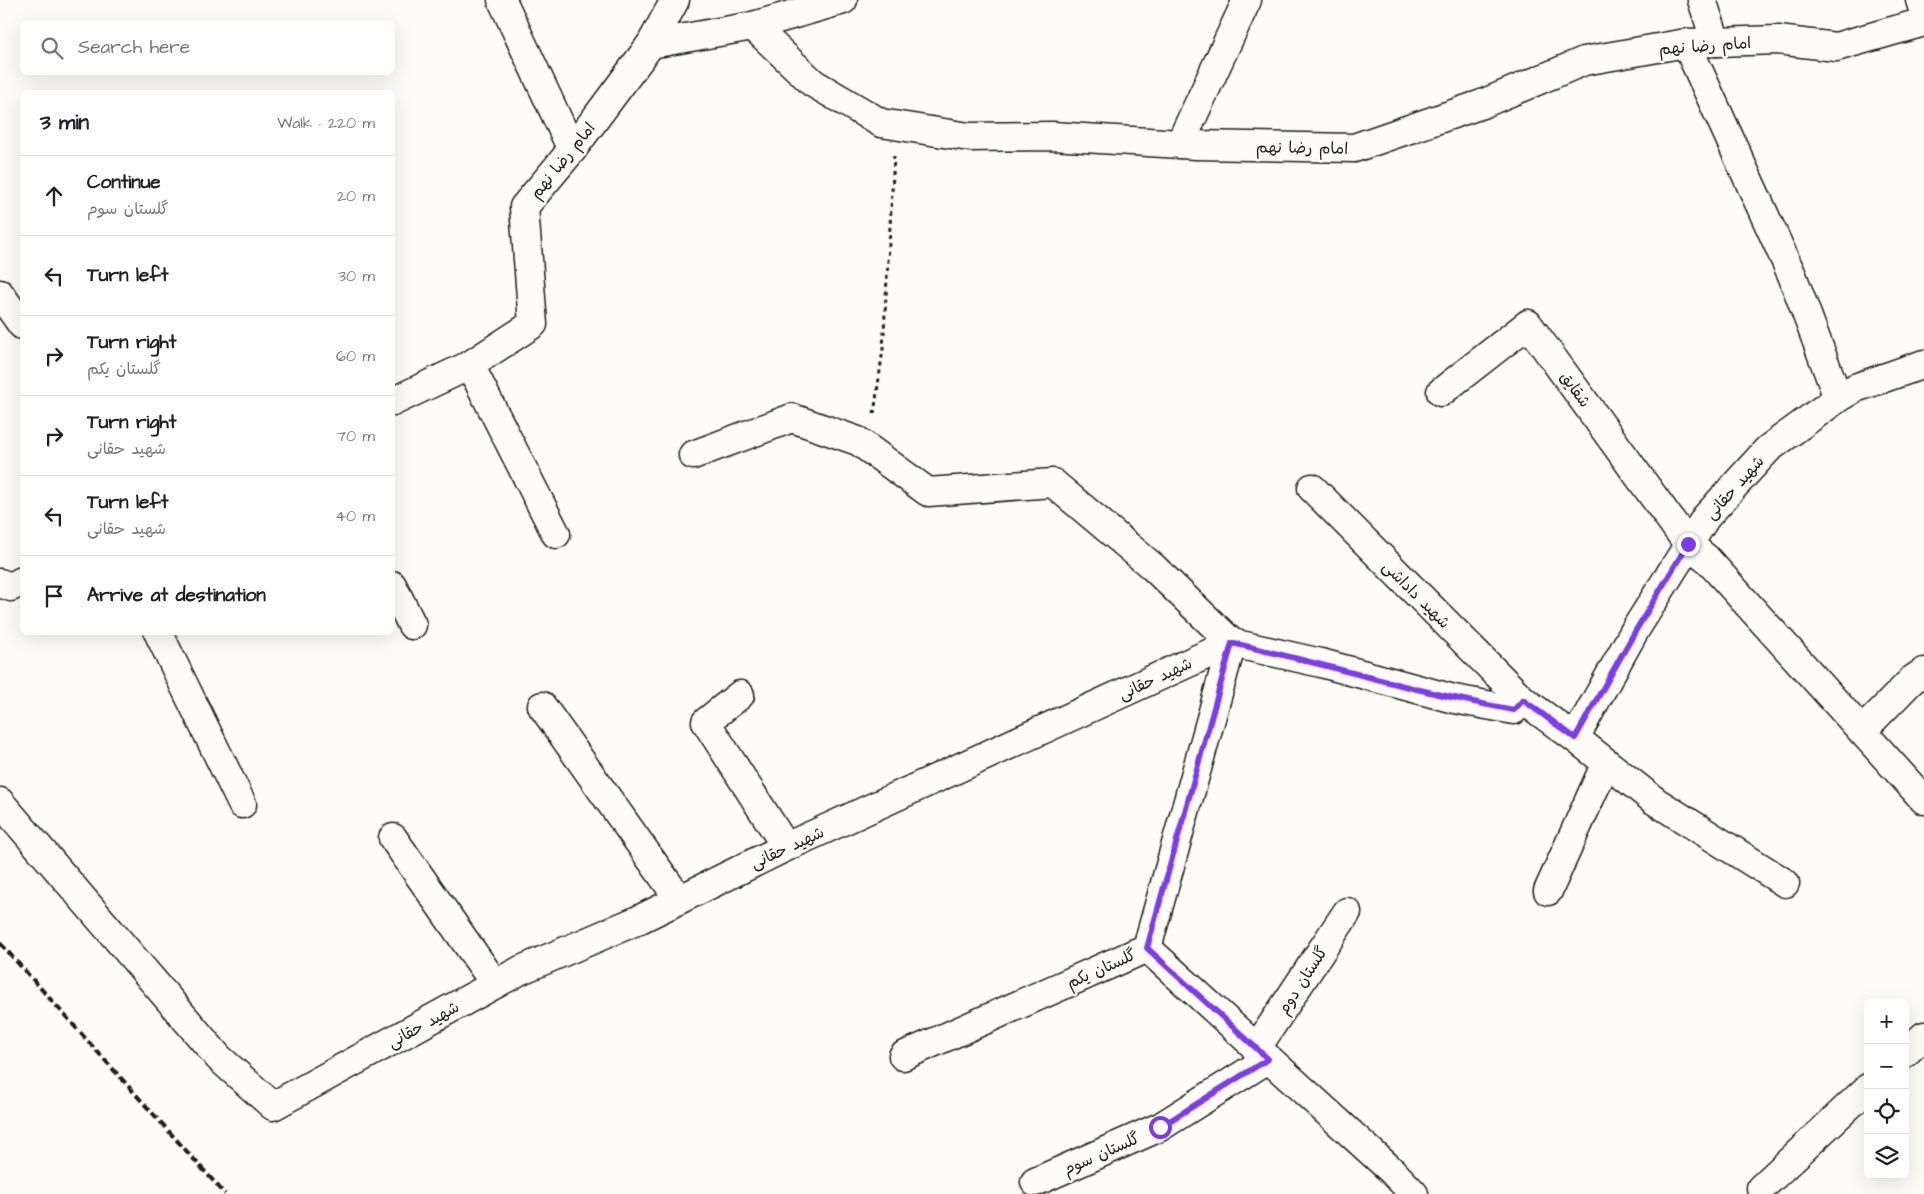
<!DOCTYPE html>
<html lang="en">
<head>
<meta charset="utf-8">
<style>
	body { margin:0; font-family:"Architects Daughter","Playpen Sans Arabic",sans-serif; background:#f6f6f6; color:#202124 }
	.controls { position:absolute; right:15px; bottom:15px; display:grid; overflow:hidden; border-radius:8px; box-shadow:0 5px 20px #0002 }
	.controls button { width:45px; height:45px; display:grid; place-items:center; padding:0; border:0; border-bottom:1px solid #e0e0e0; background:#fff; color:#202124; font:25px sans-serif }
	.stop { position:absolute; width:15px; height:15px; margin:-11px; border:4px solid #7c3aed; border-radius:50%; background:#fff }
	.stop.end { background:#7c3aed; border-color:#fff; box-shadow:0 1px 5px #0008 }
	.list { margin:0; padding:0; list-style:none }
	h2 { display:flex; justify-content:space-between; align-items:center; height:65px; margin:0; padding:0 20px; font-size:21px }
	h2 small { font-size:16px; font-weight:400; color:#757577 }
	.list li { display:grid; grid-template-columns:32px 1fr auto; gap:15px; align-items:center; box-sizing:border-box; height:80px; padding:0 20px; border-top:1px solid #e0e0e0 }
	.list b { display:block; font-size:19px; white-space:nowrap }
	.list p { margin:0; font-size:16px; white-space:nowrap; color:#757577 }
	.list em { font-size:16px; font-style:normal; color:#757577 }
	.icon { flex:none; width:28px; height:28px; fill:none; stroke:currentColor; stroke-width:2; stroke-linecap:round; stroke-linejoin:round }
	.map { position:relative; flex:none; width:1924px; height:1194px; overflow:hidden }
	.search { position:absolute; background:#fff; box-shadow:0 5px 20px #0002; left:20px; top:20px; width:375px; height:55px; display:flex; align-items:center; gap:12px; box-sizing:border-box; padding:0 18px; border-radius:8px; color:#757577; font-size:19px }
	.panel { position:absolute; background:#fff; box-shadow:0 5px 20px #0002; left:20px; top:90px; width:375px; height:545px; border-radius:8px }
	.map>svg:first-child { display:block }
</style>
</head>
<body>
<div class="map">
<svg width="1924" height="1194" viewBox="0 0 1924 1194">
	<rect width="100%" height="100%" fill="#fdfcf7"/>
	<filter id="ink" filterUnits="userSpaceOnUse"><feTurbulence type="fractalNoise" baseFrequency=".02" numOctaves="2"/><feDisplacementMap in="SourceGraphic" scale="10" xChannelSelector="R" yChannelSelector="G"/><feConvolveMatrix kernelMatrix="1 2 1 2 8 2 1 2 1" color-interpolation-filters="sRGB"/></filter>
	<g filter="url(#ink)">
		<g fill="none" stroke-linecap="round" stroke-linejoin="round">
			<g stroke="#1c1c1c" stroke-width="31">
				<g id="minor">
					<path d="M 502,0 L 572,150"/>
					<path d="M 1702,0 L 1716,42"/>
					<path d="M 1920,0 L 1924,12"/>
					<path d="M 753,26 L 813,83 L 881,123 L 969,137 L 1052,136 L 1196,145 L 1354,148 L 1482,104 L 1584,61 L 1686,43 L 1778,40 L 1836,47 L 1924,22"/>
					<path d="M 1686,43 L 1792,275 L 1838,398"/>
					<path d="M 651,44 L 675,0"/>
					<path d="M 1180,144 L 1247,0"/>
					<path d="M 0,294 L 22,325"/>
					<path d="M 470,365 L 556,534"/>
					<path d="M 1441,392 L 1528,324 L 1688,544 L 1706,558 L 1924,800"/>
					<path d="M 392,402 L 470,365 L 533,324 L 524,207 L 572,150 L 651,44 L 753,26 L 843,0"/>
					<path d="M 693,455 L 792,418 L 858,441 L 928,492 L 1053,483 L 1153,567 L 1232,643 L 1147,948 L 903,1056"/>
					<path d="M 1312,488 L 1523,700"/>
					<path d="M 0,583 L 11,587 L 22,581"/>
					<path d="M 392,585 L 412,625"/>
					<path d="M 158,632 L 242,804"/>
					<path d="M 740,695 L 706,722 L 786,847"/>
					<path d="M 542,706 L 679,899"/>
					<path d="M 1862,731 L 1912,680 L 1924,672"/>
					<path d="M 1575,738 L 1655,801 L 1785,883"/>
					<path d="M 0,802 L 219,1058 L 273,1106 L 521,970 L 636,921 L 786,847 L 1232,643 L 1321,663 L 1454,699 L 1514,710 L 1523,700 L 1575,738 L 1635,630 L 1706,517 L 1768,449 L 1838,398 L 1855,388 L 1924,364"/>
					<path d="M 393,838 L 495,984"/>
					<path d="M 1548,891 L 1606,763"/>
					<path d="M 1147,948 L 1392,1171 L 1414,1194"/>
					<path d="M 1256,1049 L 1347,912"/>
					<path d="M 1905,1053 L 1924,1036"/>
					<path d="M 1035,1182 L 1160,1127 L 1268,1059"/>
					<path d="M 1761,1188 L 1868,1088"/>
				</g>
			</g>
			<path stroke="#1c1c1c" stroke-width="3" stroke-dasharray="4 4" stroke-linecap="butt" d="M 874,414 L 883,349 L 894,156"/>
			<use href="#minor" stroke="#fdfcf7" stroke-width="28"/>
			<path stroke="#1c1c1c" stroke-width="4" stroke-dasharray="8 4" stroke-linecap="butt" d="M 0,943 L 225,1194"/>
		</g>
	</g>
	<g fill="none" stroke-linecap="round" stroke-linejoin="round" filter="url(#ink)">
		<path stroke="#7c3aed" stroke-width="6" d="M 1160,1127 L 1268,1059 L 1147,948 L 1232,643 C 1326,664 1419,693 1514,710 L 1523,700 L 1575,738 L 1636,630 L 1688,544"/>
	</g>
	<g text-anchor="middle" stroke-width="5" stroke-linejoin="round" paint-order="stroke">
		<g font-size="16" fill="#1c1c1c" stroke="#fdfcf7">
			<text transform="translate(1705 45) rotate(-4)" y="6">امام رضا نهم</text>
			<text transform="translate(1302 147) rotate(1)" y="6">امام رضا نهم</text>
			<text transform="translate(562 160) rotate(-51)" y="6">امام رضا نهم</text>
			<text transform="translate(1576 389) rotate(54)" y="6">شقایق</text>
			<text transform="translate(1734 487) rotate(-48)" y="6">شهید حقانی</text>
			<text transform="translate(1417 594) rotate(45)" y="6">شهید داداشی</text>
			<text transform="translate(1155 678) rotate(-25)" y="6">شهید حقانی</text>
			<text transform="translate(787 847) rotate(-25)" y="6">شهید حقانی</text>
			<text transform="translate(1101 968) rotate(-24)" y="6">گلستان یکم</text>
			<text transform="translate(1302 980) rotate(-57)" y="6">گلستان دوم</text>
			<text transform="translate(423 1024) rotate(-29)" y="6">شهید حقانی</text>
			<text transform="translate(1101 1153) rotate(-24)" y="6">گلستان سوم</text>
		</g>
	</g>
</svg>
<div class="controls">
<button>+</button>
<button>−</button>
<button><svg class="icon" aria-label="locate" viewBox="0 0 24 24"><circle cx="12" cy="12" r="6"/><path d="M12 2v4M12 18v4M2 12h4M18 12h4"/></svg></button>
<button><svg class="icon" aria-label="layers" viewBox="0 0 24 24"><path d="M12 4l9 5-9 5-9-5zM3 14l9 5 9-5"/></svg></button>
</div>
<div class="stop" style="left:1160px;top:1127px"></div>
<div class="stop end" style="left:1688px;top:544px"></div>
<div class="search"><svg class="icon" aria-label="search" viewBox="0 0 24 24"><circle cx="10" cy="10" r="6"/><path d="M15 15l6 6"/></svg>Search here</div>
<section class="panel">
<h2>3 min<small>Walk · 220 m</small></h2>
<ul class="list">
<li><svg class="icon" aria-label="ahead" viewBox="0 0 24 24"><path d="M12 20V5M6 11l6-6 6 6"/></svg><div><b>Continue</b><p>گلستان سوم</p></div><em>20 m</em></li>
<li><svg class="icon" aria-label="left" viewBox="0 0 24 24"><path d="M17 20v-9H6M10 6l-5 5 5 5"/></svg><div><b>Turn left</b></div><em>30 m</em></li>
<li><svg class="icon" aria-label="right" viewBox="0 0 24 24"><path d="M7 20v-9h11M14 6l5 5-5 5"/></svg><div><b>Turn right</b><p>گلستان یکم</p></div><em>60 m</em></li>
<li><svg class="icon" aria-label="right" viewBox="0 0 24 24"><path d="M7 20v-9h11M14 6l5 5-5 5"/></svg><div><b>Turn right</b><p>شهید حقانی</p></div><em>70 m</em></li>
<li><svg class="icon" aria-label="left" viewBox="0 0 24 24"><path d="M17 20v-9H6M10 6l-5 5 5 5"/></svg><div><b>Turn left</b><p>شهید حقانی</p></div><em>40 m</em></li>
<li><svg class="icon" aria-label="arrive" viewBox="0 0 24 24"><path d="M6 21V4h12l-3 4 3 4H6"/></svg><div><b>Arrive at destination</b></div></li>
</ul>
</section>
</div>
</body>
</html>
